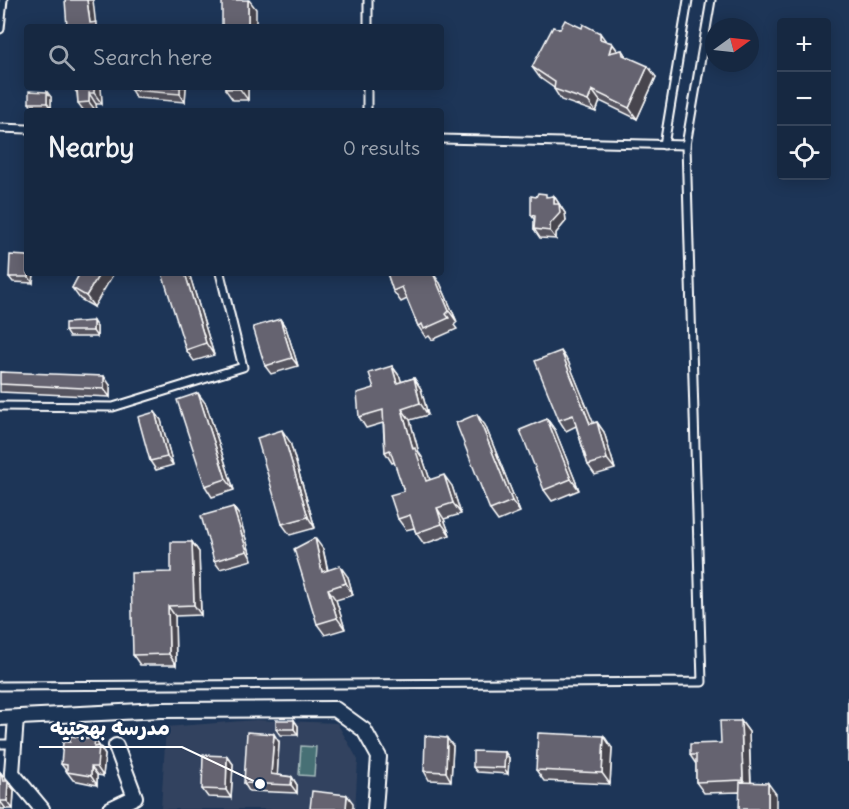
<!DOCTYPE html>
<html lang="en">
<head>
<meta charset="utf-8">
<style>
	body { margin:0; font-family:Delius,"Playpen Sans Arabic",sans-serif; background:#1f3048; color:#f1f3f6 }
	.controls { position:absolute; right:18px; top:18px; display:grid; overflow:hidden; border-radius:6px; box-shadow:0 3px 15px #0003 }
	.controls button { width:54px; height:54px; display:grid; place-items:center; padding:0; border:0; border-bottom:2px solid #35445a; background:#162841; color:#f1f3f6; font:30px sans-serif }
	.compass { position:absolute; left:705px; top:18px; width:54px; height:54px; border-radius:50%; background:#162841; box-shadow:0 3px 15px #0003; rotate:75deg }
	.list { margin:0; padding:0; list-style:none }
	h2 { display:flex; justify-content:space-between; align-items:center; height:78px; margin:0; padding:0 24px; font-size:26px }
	h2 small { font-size:20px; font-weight:400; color:#9ea6b1 }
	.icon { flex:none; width:33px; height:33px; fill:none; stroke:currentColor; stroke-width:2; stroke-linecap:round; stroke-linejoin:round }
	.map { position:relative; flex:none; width:849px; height:809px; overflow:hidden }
	.search { position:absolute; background:#162841; box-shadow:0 3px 15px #0003; left:24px; top:24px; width:420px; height:66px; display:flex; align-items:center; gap:15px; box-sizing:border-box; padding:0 21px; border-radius:6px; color:#9ea6b1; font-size:22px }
	.panel { position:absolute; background:#162841; box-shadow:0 3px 15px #0003; left:24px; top:108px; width:420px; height:168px; border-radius:6px }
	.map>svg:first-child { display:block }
</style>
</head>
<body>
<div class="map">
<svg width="849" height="809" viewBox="0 0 849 809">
	<rect width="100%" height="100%" fill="#1d3557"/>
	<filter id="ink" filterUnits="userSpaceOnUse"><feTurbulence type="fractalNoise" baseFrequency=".0167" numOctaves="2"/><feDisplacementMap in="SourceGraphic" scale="12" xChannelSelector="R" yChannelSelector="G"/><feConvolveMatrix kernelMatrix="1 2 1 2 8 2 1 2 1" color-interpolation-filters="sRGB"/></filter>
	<g filter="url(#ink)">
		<path fill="#33435e" d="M 256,720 L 337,723 L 358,760 L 355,809 L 161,809 L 166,727 Z"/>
		<path fill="#477075" stroke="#a3b8ba" stroke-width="1.5" d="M 301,746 L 316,747 L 314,776 L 299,775 Z"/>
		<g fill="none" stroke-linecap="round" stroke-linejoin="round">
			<g stroke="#fff" stroke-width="11">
				<g id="lane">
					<path d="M 368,27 L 368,0"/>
					<path d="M 0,29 L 3,0"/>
					<path d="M 367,111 L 367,87"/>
					<path d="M 0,128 L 27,129"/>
					<path d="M 441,139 L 686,145"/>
					<path d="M 664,145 L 688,0"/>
					<path d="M 0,406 L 113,407 L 243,367 L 220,273"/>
					<path d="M 0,686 L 702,682 L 686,145 L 711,0"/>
					<path d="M 0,744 L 15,744"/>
				</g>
			</g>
			<g stroke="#fff" stroke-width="18">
				<g id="street">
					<path d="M 0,718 L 161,710 L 335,709 L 364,730 L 379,757 L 375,809"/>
					<path d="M 16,718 L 12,773 L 42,809"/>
					<path d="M 110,809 L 135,797 L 116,746"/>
				</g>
			</g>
			<use href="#lane" stroke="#1d3557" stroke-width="7"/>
			<use href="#street" stroke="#1d3557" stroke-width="14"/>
		</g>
		<g fill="#575560" stroke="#fff" stroke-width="1.5">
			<path d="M 560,29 L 612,43 L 618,51 L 622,50 L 626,56 L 656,77 L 637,119 L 600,101 L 596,112 L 561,100 L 554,89 L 554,88 L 540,78 L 532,67 Z"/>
			<path d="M 73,87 L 101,87 L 102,104 L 96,104 L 97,111 L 84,111 L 78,103 L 77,93 Z"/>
			<path d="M 131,87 L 186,87 L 185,102 L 136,98 L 131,90 Z"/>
			<path d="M 225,87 L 274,87 L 274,88 L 248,88 L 248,100 L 233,100 L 225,89 Z"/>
			<path d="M 47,92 L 51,97 L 51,109 L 33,108 L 29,103 Z"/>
			<path d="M 554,196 L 565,213 L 566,221 L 556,233 L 556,239 L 540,238 L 534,229 L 534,219 L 531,215 L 548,197 Z"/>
			<path d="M 27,273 L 34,273 L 33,283 L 13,282 L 9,277 Z"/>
			<path d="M 80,273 L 94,307 L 80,299 L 72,288 Z"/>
			<path d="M 185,273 L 189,273 L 214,355 L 194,361 L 186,350 Z"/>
			<path d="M 387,273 L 440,283 L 457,322 L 454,325 L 457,329 L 432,340 L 429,336 L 426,338 L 418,326 L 407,299 L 401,302 L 393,291 Z"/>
			<path d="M 280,319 L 286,328 L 298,366 L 271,374 L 265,366 Z"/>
			<path d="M 97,327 L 97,337 L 69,337 L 65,331 Z"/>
			<path d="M 568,361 L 593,423 L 597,422 L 604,432 L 615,469 L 595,475 L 588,465 L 576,426 L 566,431 L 559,420 Z"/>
			<path d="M 392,366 L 400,377 L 401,382 L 414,378 L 421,389 L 428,415 L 410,420 L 419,453 L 423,459 L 430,480 L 452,486 L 461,514 L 444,519 L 450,535 L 424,544 L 416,533 L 414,528 L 406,530 L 398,519 L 404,491 L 395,462 L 392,463 L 385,452 L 383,423 L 366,428 L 359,417 Z"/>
			<path d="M 0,372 L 110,385 L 110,397 L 0,392 Z"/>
			<path d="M 206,404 L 234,490 L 212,497 L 205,486 Z"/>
			<path d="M 155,412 L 161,420 L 173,465 L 156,470 L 150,461 Z"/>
			<path d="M 547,419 L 555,430 L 579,490 L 552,501 L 544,490 Z"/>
			<path d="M 485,425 L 520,512 L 498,521 L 490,510 Z"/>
			<path d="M 290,442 L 315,528 L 290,535 L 282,524 Z"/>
			<path d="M 233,507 L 239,515 L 252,560 L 220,569 L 214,561 Z"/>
			<path d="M 192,542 L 199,552 L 201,615 L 175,616 L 176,665 L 140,665 L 133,655 L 171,572 Z"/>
			<path d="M 323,549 L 328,570 L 348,577 L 353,595 L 336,600 L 345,629 L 325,635 L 317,624 Z"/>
			<path d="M 294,720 L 298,726 L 298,735 L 280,735 L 276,729 Z"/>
			<path d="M 741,721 L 749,732 L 751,782 L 776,794 L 740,792 L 704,793 L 696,782 L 696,764 L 690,755 L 721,743 Z"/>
			<path d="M 279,742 L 277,775 L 292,777 L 297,785 L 297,793 L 249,791 L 244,783 Z"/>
			<path d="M 453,746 L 451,781 L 429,780 L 424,771 Z"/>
			<path d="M 101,747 L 105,755 L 103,776 L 97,775 L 97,785 L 73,780 L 61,764 Z"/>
			<path d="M 612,748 L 610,784 L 544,781 L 536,770 Z"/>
			<path d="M 505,752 L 509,758 L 508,774 L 477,772 L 473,767 Z"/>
			<path d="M 227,756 L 233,764 L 231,798 L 208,797 L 202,789 Z"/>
			<path d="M 0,772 L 7,781 L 8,781 L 14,790 L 13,809 L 0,809 Z"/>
		</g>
		<g fill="#47454e" stroke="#fff" stroke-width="1.5">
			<path d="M 87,0 L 93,0 L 96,27 L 90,23 Z"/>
			<path d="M 248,0 L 249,0 L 256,9 L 256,27 L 248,27 Z"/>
			<path d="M 600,33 L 608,44 L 600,39 Z"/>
			<path d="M 612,43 L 620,54 L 609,53 Z"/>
			<path d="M 648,66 L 656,77 L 637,119 L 629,108 Z"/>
			<path d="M 94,87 L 101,87 L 102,104 L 94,93 Z"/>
			<path d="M 180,87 L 186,87 L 185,102 L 180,94 Z"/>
			<path d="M 240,87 L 247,87 L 248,88 L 248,100 L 240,89 Z"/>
			<path d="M 592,90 L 600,101 L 596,112 L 588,101 Z"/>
			<path d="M 47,92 L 51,97 L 51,109 L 47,103 Z"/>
			<path d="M 89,93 L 96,104 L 97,111 L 96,111 L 89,102 Z"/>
			<path d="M 554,196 L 565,213 L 566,221 L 556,233 L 556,239 L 550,231 L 550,224 L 554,204 Z"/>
			<path d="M 29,273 L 34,273 L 33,283 L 29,277 Z"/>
			<path d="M 100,273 L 114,273 L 94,307 L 86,296 Z"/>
			<path d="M 185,273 L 189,273 L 214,355 L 206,343 Z"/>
			<path d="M 433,273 L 440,283 L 457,322 L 449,311 Z"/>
			<path d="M 280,319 L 286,328 L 298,366 L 292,358 Z"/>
			<path d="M 93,321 L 97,327 L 97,337 L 93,331 Z"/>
			<path d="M 561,351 L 568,361 L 598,434 L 590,424 Z"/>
			<path d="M 392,366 L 400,377 L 405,394 L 397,383 Z"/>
			<path d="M 104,376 L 110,385 L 110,397 L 104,389 Z"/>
			<path d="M 414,378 L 421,389 L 428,415 L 420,403 Z"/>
			<path d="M 198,393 L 206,404 L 234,490 L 226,479 Z"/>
			<path d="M 402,409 L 410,420 L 419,453 L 423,459 L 434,492 L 426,481 L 413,449 Z"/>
			<path d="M 155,412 L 161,420 L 173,465 L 167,457 Z"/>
			<path d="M 477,414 L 485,425 L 520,512 L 512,501 Z"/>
			<path d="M 547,419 L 555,430 L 579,490 L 571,479 Z"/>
			<path d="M 597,422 L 604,432 L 615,469 L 607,459 Z"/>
			<path d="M 282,430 L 290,442 L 315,528 L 308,517 Z"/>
			<path d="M 444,475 L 452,486 L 461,514 L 453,503 Z"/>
			<path d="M 233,507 L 239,515 L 252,560 L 247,551 Z"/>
			<path d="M 437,508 L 444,519 L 450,535 L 442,524 Z"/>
			<path d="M 315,538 L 323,549 L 330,583 L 322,572 Z"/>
			<path d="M 192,542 L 199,552 L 201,615 L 194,605 Z"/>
			<path d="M 340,566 L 348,577 L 353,595 L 346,583 Z"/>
			<path d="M 328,589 L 336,600 L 345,629 L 337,618 Z"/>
			<path d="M 168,606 L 175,616 L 176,665 L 169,654 Z"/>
			<path d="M 294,720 L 298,726 L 298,735 L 294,729 Z"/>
			<path d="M 741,721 L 749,732 L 751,791 L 743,780 Z"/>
			<path d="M 274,734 L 279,742 L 277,782 L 271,774 Z"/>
			<path d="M 604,736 L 612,748 L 610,784 L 602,773 Z"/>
			<path d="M 447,738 L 453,746 L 451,781 L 446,772 Z"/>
			<path d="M 95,739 L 105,755 L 103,776 L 97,767 L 94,747 Z"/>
			<path d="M 505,752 L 509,758 L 508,774 L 504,768 Z"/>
			<path d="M 227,756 L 233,764 L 231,798 L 226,790 Z"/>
			<path d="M 91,767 L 97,775 L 97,785 L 91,776 Z"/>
			<path d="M 1,773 L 14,790 L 13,809 L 7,801 Z"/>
			<path d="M 292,777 L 297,785 L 297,793 L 291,785 Z"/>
			<path d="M 768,783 L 776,794 L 776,809 L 768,809 Z"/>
			<path d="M 347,795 L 353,803 L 353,809 L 346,809 Z"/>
			<path d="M 0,801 L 6,809 L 0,809 Z"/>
		</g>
		<g fill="#656370" stroke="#fff" stroke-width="1.5">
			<path d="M 65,0 L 87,0 L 90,23 L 97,22 L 97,27 L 67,27 Z"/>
			<rect x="222" y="0" width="26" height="27"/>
			<path d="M 565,20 L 582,28 L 583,24 L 600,33 L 600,39 L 612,43 L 609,53 L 622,50 L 623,55 L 648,66 L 629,108 L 592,90 L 588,101 L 554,89 L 555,82 L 532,67 L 553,27 L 560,29 Z"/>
			<path d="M 77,87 L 94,87 L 94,93 L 89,93 L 89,102 L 78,103 Z"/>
			<path d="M 131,87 L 180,87 L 180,94 L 131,90 Z"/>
			<rect x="225" y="87" width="15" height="2"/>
			<path d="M 29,91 L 47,92 L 47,103 L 29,103 Z"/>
			<path d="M 538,193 L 546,194 L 546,197 L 554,196 L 554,204 L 559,204 L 560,213 L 550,224 L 550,231 L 534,229 L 535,216 L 531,215 L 531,196 L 536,197 Z"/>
			<path d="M 10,255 L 27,256 L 27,273 L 29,273 L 29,277 L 9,277 Z"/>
			<path d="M 80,273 L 100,273 L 86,296 L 72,288 Z"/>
			<path d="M 162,273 L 185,273 L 206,343 L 186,350 Z"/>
			<path d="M 387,273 L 427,273 L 427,274 L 433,273 L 449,311 L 446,314 L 449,318 L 424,329 L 422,324 L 418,326 L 402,287 L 393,291 Z"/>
			<path d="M 280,319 L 292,358 L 265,366 L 253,327 Z"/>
			<path d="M 93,321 L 93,331 L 65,331 L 65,323 Z"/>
			<path d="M 561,351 L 590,424 L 597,422 L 607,459 L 588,465 L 573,415 L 559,420 L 535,361 Z"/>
			<path d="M 392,366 L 397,383 L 414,378 L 420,403 L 402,409 L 413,449 L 415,448 L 426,481 L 444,475 L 453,503 L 437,508 L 442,524 L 416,533 L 410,515 L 398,519 L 390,495 L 404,491 L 390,450 L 385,452 L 383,410 L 359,417 L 357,393 L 374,388 L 369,373 Z"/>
			<path d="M 0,372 L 104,376 L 104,389 L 0,384 Z"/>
			<path d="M 198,393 L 226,479 L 205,486 L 177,400 Z"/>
			<path d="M 155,412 L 167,457 L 150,461 L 138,417 Z"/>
			<path d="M 477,414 L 512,501 L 490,510 L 456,423 Z"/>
			<path d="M 547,419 L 571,479 L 544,490 L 520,430 Z"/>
			<path d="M 282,430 L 308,517 L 282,524 L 257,438 Z"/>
			<path d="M 233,507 L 247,551 L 214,561 L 201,516 Z"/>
			<path d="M 315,538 L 322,572 L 340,566 L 346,583 L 328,589 L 337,618 L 317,624 L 294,549 Z"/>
			<path d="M 171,542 L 192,542 L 194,605 L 168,606 L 169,654 L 133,655 L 131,573 L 171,572 Z"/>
			<rect x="848" y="698" width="1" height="63"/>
			<rect x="276" y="720" width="18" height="9"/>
			<path d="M 720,721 L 741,721 L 743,780 L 696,782 L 696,755 L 690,755 L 690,744 L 721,743 Z"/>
			<path d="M 247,732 L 274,734 L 271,774 L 292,777 L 291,785 L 244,783 Z"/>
			<path d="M 538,733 L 604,736 L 602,773 L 536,770 Z"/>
			<path d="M 70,736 L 95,739 L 94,747 L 99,746 L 97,767 L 91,767 L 91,776 L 67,772 L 67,765 L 61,764 L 63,742 L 70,742 Z"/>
			<path d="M 425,736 L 447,738 L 446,772 L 424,771 Z"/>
			<path d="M 473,751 L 505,752 L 504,768 L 473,767 Z"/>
			<path d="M 203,755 L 227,756 L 226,790 L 202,789 Z"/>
			<path d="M 0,772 L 1,773 L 3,781 L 8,781 L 7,801 L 0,801 L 0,809 Z"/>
			<path d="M 740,782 L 768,783 L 768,809 L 739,809 Z"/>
			<path d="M 312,791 L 347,795 L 346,809 L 310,809 Z"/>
		</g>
	</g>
	<path fill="none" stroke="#fff" stroke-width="2" d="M260 784L182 747H39"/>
	<circle fill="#fff" stroke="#1d3557" stroke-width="2" cx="260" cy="784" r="6"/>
	<g font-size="21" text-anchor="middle" font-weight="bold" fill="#fff" stroke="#1d3557" stroke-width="4.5" stroke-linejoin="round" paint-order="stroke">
		<text x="110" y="735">مدرسه بهجتیه</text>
	</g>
</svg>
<div class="controls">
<button>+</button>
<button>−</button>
<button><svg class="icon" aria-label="locate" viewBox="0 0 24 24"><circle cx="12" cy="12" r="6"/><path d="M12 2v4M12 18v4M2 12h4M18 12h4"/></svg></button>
</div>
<svg class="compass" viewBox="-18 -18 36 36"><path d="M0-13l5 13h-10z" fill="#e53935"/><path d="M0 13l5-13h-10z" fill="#9ea6b1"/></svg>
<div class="search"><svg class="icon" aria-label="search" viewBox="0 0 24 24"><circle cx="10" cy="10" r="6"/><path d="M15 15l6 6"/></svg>Search here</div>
<section class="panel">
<h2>Nearby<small>0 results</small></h2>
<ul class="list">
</ul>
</section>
</div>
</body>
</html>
